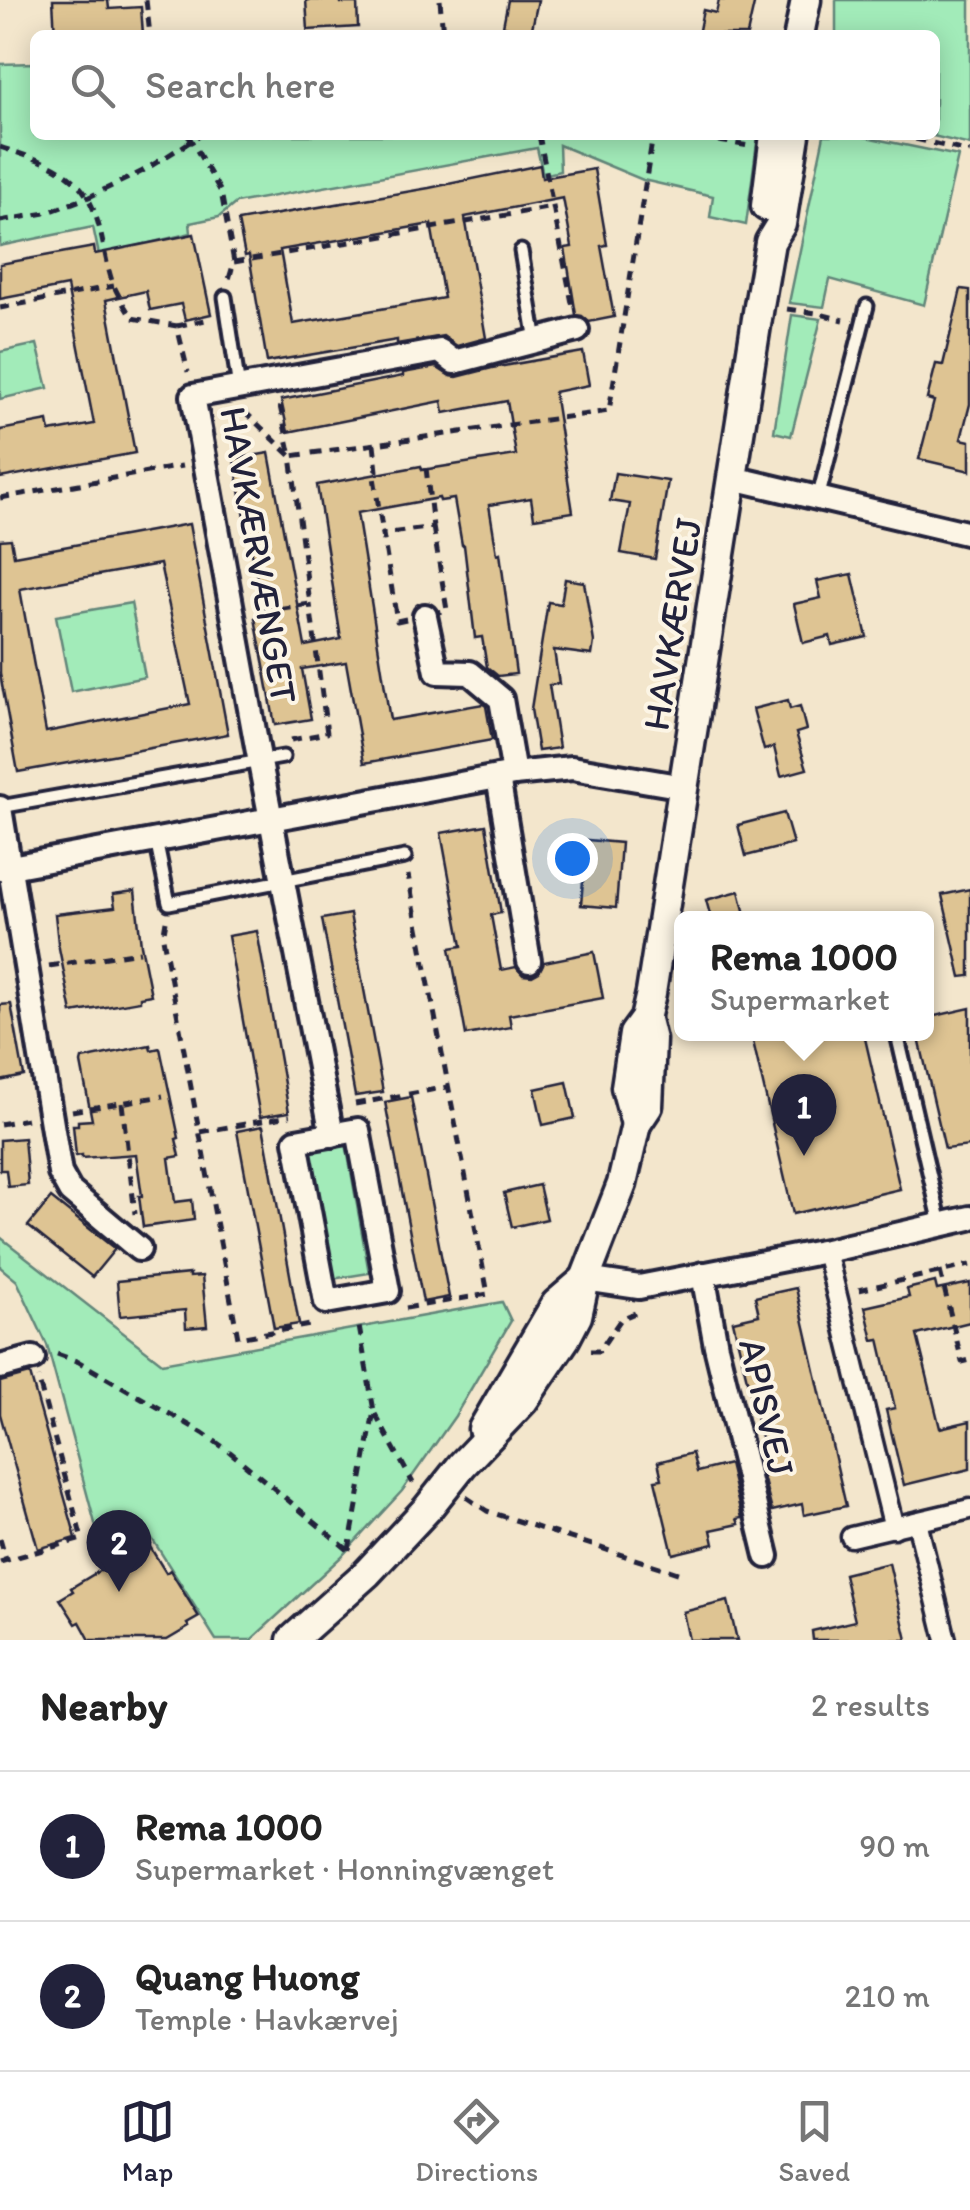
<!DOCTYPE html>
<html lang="en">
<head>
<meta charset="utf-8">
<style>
	body { margin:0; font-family:Itim,sans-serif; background:#f2f2f2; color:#222 }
	.you { position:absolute; left:572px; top:858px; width:35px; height:35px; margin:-25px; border:8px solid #fff; border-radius:50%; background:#1a73e8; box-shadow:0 0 0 15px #1a73e833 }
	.badge { display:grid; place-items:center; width:65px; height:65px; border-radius:50%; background:#22223b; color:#fff; font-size:32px; font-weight:700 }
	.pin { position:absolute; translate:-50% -82px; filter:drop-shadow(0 2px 5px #0008) }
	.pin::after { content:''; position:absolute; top:52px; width:35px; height:30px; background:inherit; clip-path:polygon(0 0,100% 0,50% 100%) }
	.popup { position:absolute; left:674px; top:911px; width:260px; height:130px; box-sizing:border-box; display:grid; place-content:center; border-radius:15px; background:#fff; filter:drop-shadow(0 2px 8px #0005); font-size:32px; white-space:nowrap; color:#767676 }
	.popup b { font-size:38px; color:#222 }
	.popup::after { content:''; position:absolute; left:50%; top:100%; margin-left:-20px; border:20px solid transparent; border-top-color:#fff }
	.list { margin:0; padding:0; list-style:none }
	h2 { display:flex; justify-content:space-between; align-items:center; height:130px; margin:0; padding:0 40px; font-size:42px }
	h2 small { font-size:32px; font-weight:400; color:#767676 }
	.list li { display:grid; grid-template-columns:65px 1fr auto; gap:30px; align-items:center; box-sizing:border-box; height:150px; padding:0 40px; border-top:2px solid #e0e0e0 }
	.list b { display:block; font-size:38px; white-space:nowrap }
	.list p { margin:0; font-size:32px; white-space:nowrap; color:#767676 }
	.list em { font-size:32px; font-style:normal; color:#767676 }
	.icon { flex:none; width:55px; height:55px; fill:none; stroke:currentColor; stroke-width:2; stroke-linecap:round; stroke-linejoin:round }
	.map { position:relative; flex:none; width:970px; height:1640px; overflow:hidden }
	.search { position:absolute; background:#fff; box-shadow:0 5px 25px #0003; left:30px; right:30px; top:30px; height:110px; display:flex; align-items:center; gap:25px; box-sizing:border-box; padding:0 35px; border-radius:15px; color:#767676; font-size:38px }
	.sheet { height:430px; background:#fff }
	nav { display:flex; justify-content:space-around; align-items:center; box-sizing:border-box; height:140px; border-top:2px solid #e0e0e0; background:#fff; font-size:28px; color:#767676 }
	nav a { display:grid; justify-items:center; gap:5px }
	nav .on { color:#22223b }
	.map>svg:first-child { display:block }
</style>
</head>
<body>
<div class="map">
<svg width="970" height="1640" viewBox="0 0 970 1640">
	<rect width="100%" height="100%" fill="#f3e6cc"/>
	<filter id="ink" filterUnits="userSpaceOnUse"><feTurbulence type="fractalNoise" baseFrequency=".01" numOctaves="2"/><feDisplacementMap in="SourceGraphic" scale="20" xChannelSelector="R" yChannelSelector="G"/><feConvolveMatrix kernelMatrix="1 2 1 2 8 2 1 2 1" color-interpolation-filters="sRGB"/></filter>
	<g filter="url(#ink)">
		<g fill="#a2ebb9" stroke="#62867a" stroke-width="2.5">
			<path d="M 836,0 L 970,0 L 970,145 L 929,135 L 935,135 L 935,35 L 836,35 Z"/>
			<path d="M 35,63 L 35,135 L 758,135 L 746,225 L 710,217 L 713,196 L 643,180 L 559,145 L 560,171 L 543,175 L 537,148 L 236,203 L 219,217 L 190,223 L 191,233 L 99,255 L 93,227 L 0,246 L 0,64 Z"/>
			<path d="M 824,135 L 856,135 L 958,156 L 924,305 L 830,279 L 824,307 L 789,303 Z"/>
			<path d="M 792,315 L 821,319 L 791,436 L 774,432 Z"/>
			<path d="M 37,344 L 48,388 L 0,399 L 0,352 Z"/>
			<path d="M 131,603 L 145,677 L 71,692 L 56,616 Z"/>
			<path d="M 346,1143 L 369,1273 L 332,1279 L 308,1150 Z"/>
			<path d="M 0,1237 L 162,1363 L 502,1302 L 511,1321 L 455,1416 L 402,1491 L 341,1557 L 251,1640 L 216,1640 L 146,1529 L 104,1557 L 47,1345 L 17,1281 L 0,1267 Z"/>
		</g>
		<g fill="#dec493" stroke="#22223b" stroke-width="2.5" fill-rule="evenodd">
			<path d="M 53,0 L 108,0 L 109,9 L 141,7 L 143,35 L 55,35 Z"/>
			<path d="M 306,0 L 340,0 L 341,3 L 357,3 L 358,27 L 308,30 Z"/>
			<path d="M 508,0 L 538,0 L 531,33 L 503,26 Z"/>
			<path d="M 719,0 L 755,0 L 747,35 L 698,35 L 703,10 L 716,13 Z"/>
			<path d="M 540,165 L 542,178 L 594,169 L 607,245 L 601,246 L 614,317 L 589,322 L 582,316 L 576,315 L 565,248 L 572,247 L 563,198 L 465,217 L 486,338 L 457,346 L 443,336 L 397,344 L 397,340 L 267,362 L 249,255 L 245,256 L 238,221 L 429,188 ZM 431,224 L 444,298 L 293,324 L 280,250 Z"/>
			<path d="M 194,234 L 211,314 L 185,320 L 181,304 L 150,310 L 146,291 L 106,300 L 135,453 L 0,478 L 0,430 L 48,421 L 50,432 L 94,424 L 67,286 L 0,299 L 0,264 L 94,247 L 95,254 Z"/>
			<path d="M 961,289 L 970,290 L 970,404 L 961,439 L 970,441 L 970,471 L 919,459 L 934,401 L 927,399 L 936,364 L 943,365 Z"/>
			<path d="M 583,352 L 589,385 L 554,392 L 573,512 L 534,518 L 531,498 L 489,505 L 497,554 L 500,553 L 516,674 L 498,676 L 487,667 L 482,637 L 475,638 L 464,545 L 462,545 L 454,499 L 440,501 L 439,498 L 357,513 L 390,720 L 483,704 L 486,706 L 492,740 L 364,763 L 346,662 L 302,669 L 311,719 L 275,725 L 255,618 L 264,616 L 234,459 L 269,453 L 305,646 L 341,639 L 317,485 L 421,466 L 422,470 L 516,455 L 507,401 L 444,413 L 442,401 L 288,432 L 281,400 L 403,376 L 403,373 L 436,367 L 450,376 L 457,377 L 492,368 Z"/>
			<path d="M 615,473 L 668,481 L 655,559 L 621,553 L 630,504 L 610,501 Z"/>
			<path d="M 189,524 L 228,734 L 18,772 L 0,674 L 0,540 L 11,539 L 14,556 ZM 160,564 L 190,704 L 46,732 L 20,589 Z"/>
			<path d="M 852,574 L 867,637 L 832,645 L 830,636 L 803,643 L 794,604 L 821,598 L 817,581 Z"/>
			<path d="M 565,579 L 584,582 L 594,642 L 592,655 L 554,650 L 559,684 L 549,685 L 559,748 L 538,751 L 531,709 L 548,602 L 561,604 Z"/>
			<path d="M 788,700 L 790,709 L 800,706 L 806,730 L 796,733 L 807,769 L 781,776 L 774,747 L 764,750 L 753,709 Z"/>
			<path d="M 784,813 L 793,844 L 746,856 L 738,825 Z"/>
			<path d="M 486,825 L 501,913 L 491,915 L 501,970 L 516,967 L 523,975 L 532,976 L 539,972 L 544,962 L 594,952 L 603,998 L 509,1015 L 511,1027 L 466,1035 L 450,948 L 462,946 L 441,833 Z"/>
			<path d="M 565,838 L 621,843 L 616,908 L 581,905 L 584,868 L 563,866 Z"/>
			<path d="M 970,889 L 970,976 L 961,977 L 942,895 Z"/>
			<path d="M 135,891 L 141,945 L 151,995 L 140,997 L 140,1001 L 72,1013 L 58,943 L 55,914 L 115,907 L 113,894 Z"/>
			<path d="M 739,891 L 746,918 L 711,918 L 706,900 Z"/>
			<path d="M 350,914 L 383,1092 L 355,1096 L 322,919 Z"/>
			<path d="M 257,931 L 289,1112 L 260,1117 L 228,936 Z"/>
			<path d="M 11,1004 L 24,1076 L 0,1081 L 0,1005 Z"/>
			<path d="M 970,1008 L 970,1146 L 945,1149 L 918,1034 L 926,1034 L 926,1018 Z"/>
			<path d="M 769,1034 L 864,1034 L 900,1189 L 793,1214 L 752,1037 Z"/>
			<path d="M 150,1045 L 151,1050 L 160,1048 L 179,1138 L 176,1139 L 180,1156 L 169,1158 L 175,1202 L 192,1200 L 194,1220 L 143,1227 L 139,1196 L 142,1196 L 136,1154 L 82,1158 L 82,1155 L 76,1156 L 73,1125 L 78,1125 L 78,1121 L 92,1120 L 81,1063 L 82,1059 Z"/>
			<path d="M 567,1082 L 575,1118 L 543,1125 L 535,1089 Z"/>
			<path d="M 411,1097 L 449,1297 L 423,1302 L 385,1102 Z"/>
			<path d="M 263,1126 L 299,1324 L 274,1328 L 237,1131 Z"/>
			<path d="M 24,1138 L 28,1185 L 8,1187 L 6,1170 L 0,1170 L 0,1140 Z"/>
			<path d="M 539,1185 L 547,1219 L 512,1227 L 504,1193 Z"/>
			<path d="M 51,1198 L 115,1249 L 92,1277 L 28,1226 Z"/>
			<path d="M 190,1274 L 190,1277 L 202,1276 L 207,1326 L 186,1328 L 185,1310 L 120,1316 L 117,1281 Z"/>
			<path d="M 935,1282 L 937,1290 L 970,1283 L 970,1322 L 917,1335 L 940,1428 L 970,1421 L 970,1469 L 904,1485 L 886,1410 L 895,1408 L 879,1339 L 873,1340 L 865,1307 L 909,1297 L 907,1289 Z"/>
			<path d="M 796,1288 L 846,1506 L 804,1515 L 802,1504 L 772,1511 L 758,1457 L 764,1455 L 764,1450 L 733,1321 L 759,1315 L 755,1297 Z"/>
			<path d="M 30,1374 L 76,1538 L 38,1549 L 0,1414 L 0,1382 Z"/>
			<path d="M 692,1453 L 697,1472 L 729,1464 L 742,1518 L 737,1519 L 739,1524 L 711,1530 L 714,1544 L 673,1554 L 655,1480 L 662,1479 L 658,1462 Z"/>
			<path d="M 147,1542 L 166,1573 L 170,1570 L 199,1617 L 187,1624 L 189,1627 L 167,1640 L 90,1640 L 80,1622 L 76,1624 L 60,1599 L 73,1591 L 71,1588 Z"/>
			<path d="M 889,1563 L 907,1640 L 813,1640 L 812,1631 L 855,1621 L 844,1574 Z"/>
			<path d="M 728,1601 L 737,1640 L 689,1640 L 683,1612 Z"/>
		</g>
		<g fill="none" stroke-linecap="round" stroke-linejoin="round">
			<g stroke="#22223b" stroke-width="19">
				<g id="service">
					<path d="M 521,251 L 536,341"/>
					<path d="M 225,297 L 239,388"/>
					<path d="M 818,499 L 867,306"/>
					<path d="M 0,807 L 283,757"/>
					<path d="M 156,840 L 169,903 L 405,857"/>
					<path d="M 897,1034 L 941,1224"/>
				</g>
			</g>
			<g stroke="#22223b" stroke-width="25">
				<g id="pedestrian">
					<path d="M 826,1251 L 894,1528"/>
					<path d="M 917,1522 L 946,1640"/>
					<path d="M 851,1537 L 970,1509"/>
				</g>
			</g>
			<g stroke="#22223b" stroke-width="30">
				<g id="minor">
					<path d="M 733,478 L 970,534"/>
					<path d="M 425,616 L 437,672 L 470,673 L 501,699 L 514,774"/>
					<path d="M 498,777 L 529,961"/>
					<path d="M 0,808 L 60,1173 L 70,1191 L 139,1249"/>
					<path d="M 0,869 L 514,774 L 572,768 L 684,787"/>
					<path d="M 358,1130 L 388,1291 L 326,1302 L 296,1141 Z"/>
					<path d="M 332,1135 L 257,747 L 193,396 L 440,351 L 454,362 L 577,330"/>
					<path d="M 703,1274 L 716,1346 L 767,1556"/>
					<path d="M 585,1279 L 639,1287 L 826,1251 L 970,1218"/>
					<path d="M 0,1367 L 33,1358"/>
				</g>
			</g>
			<g stroke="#22223b" stroke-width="35">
				<g id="tertiary">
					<path d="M 799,35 L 806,0"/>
					<path d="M 766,206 L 775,135"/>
					<path d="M 636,1124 L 626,1087 L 634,1034 L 645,1019 L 651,993 L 759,306 L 770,242 L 781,224 L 795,135"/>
					<path d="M 483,1429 L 556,1304 L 585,1279"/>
					<path d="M 292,1640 L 367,1573 L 427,1509 L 462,1465 L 523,1401 L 565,1339 L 577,1316 L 585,1279 L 622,1184 L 636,1124 L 648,1106 L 651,1040 L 646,1020"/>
				</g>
			</g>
			<g stroke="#22223b" stroke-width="5" stroke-dasharray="10 8" stroke-linecap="butt">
				<path d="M 146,0 L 150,35"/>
				<path d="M 440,0 L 443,35"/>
				<path d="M 188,135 L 221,192 L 234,262 L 229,279"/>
				<path d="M 539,135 L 573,308"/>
				<path d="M 683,135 L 749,146"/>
				<path d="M 898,135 L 970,152"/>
				<path d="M 0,147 C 23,155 52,162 71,178 C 103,204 100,247 113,284 C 118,295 125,307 132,318 L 177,326 L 188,372"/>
				<path d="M 0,221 L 46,213 L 89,197 L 143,171 L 201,135"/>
				<path d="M 234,262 L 553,207"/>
				<path d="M 0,308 L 114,286"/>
				<path d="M 787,309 L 816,313 L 844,320"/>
				<path d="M 177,326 L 210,319"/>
				<path d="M 280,406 L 291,456 L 609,411 L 653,135"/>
				<path d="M 244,411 L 291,456 L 310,604 L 256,612"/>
				<path d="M 374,444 L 377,471 L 374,477 L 383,534"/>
				<path d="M 426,468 L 433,527"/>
				<path d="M 0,498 L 182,466"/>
				<path d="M 433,527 L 447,610 L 397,621 L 383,534 Z"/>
				<path d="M 291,740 L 327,733 L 310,604"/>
				<path d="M 166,921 L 163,938 L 238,1338 L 316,1324"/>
				<path d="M 49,966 L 140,952"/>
				<path d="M 122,1103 L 135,1214"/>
				<path d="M 355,1104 L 447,1087"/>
				<path d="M 72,1111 L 163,1096"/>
				<path d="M 0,1124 L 27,1119"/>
				<path d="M 200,1132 L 290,1116"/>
				<path d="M 940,1271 L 962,1362 L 970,1360"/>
				<path d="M 859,1290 L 970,1265"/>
				<path d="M 406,1308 L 488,1294 L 408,875"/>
				<path d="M 590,1351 L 599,1351 L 621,1319 L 635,1313"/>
				<path d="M 57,1354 L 79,1362 L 203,1433 L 230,1452 L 353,1554"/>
				<path d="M 375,1414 L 413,1483"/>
				<path d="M 466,1497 L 487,1511 L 684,1575"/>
				<path d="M 0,1539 L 6,1560"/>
				<path d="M 349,1550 L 374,1411 L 358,1321"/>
				<path d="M 0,1562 L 82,1539 L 38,1378"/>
			</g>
			<use href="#service" stroke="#fcf5e5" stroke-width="11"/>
			<use href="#pedestrian" stroke="#fcf5e5" stroke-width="18"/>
			<use href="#minor" stroke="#fcf5e5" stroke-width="22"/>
			<use href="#tertiary" stroke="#fcf5e5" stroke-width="28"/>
		</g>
	</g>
	<g text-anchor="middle" stroke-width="8" stroke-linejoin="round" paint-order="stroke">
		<g font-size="38" fill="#22223b" stroke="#fcf5e5">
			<text transform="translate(259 555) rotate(80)" y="13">HAVKÆRVÆNGET</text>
			<text transform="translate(672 624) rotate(-81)" y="13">HAVKÆRVEJ</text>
			<text transform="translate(767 1407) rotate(77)" y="13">APISVEJ</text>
		</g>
	</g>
</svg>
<div class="you"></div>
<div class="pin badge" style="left:804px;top:1156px">1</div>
<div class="popup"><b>Rema 1000</b>Supermarket</div>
<div class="pin badge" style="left:119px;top:1592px">2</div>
<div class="search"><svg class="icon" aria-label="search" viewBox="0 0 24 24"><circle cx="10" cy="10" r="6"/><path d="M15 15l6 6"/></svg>Search here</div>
</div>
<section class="sheet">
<h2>Nearby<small>2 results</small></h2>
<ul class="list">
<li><span class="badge">1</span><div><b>Rema 1000</b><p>Supermarket · Honningvænget</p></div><em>90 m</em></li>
<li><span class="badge">2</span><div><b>Quang Huong</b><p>Temple · Havkærvej</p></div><em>210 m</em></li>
</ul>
</section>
<nav>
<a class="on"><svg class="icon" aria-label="map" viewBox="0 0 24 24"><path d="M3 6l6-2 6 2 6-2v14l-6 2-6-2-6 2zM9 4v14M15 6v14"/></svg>Map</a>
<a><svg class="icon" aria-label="directions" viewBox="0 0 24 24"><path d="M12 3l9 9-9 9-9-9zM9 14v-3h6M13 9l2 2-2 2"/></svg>Directions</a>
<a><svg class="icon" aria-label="saved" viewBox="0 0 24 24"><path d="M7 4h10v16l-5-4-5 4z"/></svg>Saved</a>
</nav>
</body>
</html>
